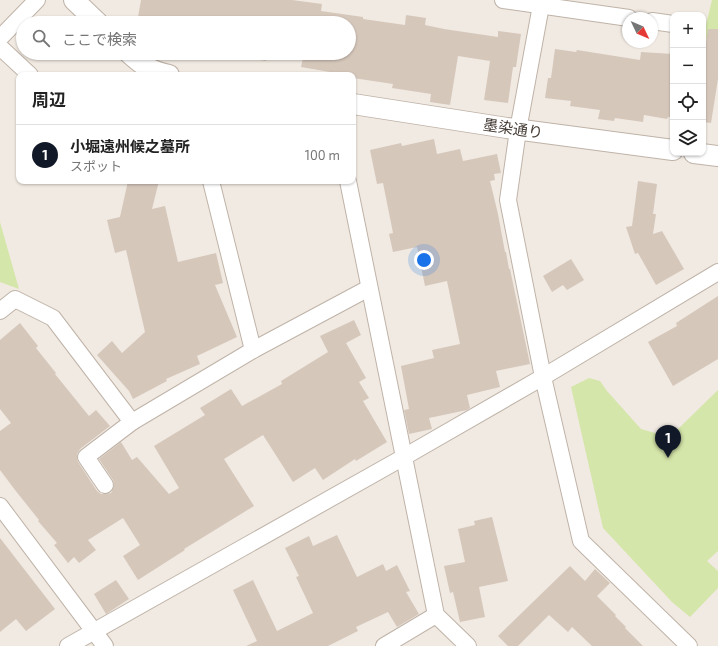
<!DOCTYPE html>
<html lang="ja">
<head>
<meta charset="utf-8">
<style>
	body { margin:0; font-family:"Exo 2","Noto Sans JP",sans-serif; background:#f6f6f6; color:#222 }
	.controls { position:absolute; right:12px; top:12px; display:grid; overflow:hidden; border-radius:8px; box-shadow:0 1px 3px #0004 }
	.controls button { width:36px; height:36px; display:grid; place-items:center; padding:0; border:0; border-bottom:1px solid #e0e0e0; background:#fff; color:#222; font:20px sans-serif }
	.compass { position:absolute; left:622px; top:12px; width:36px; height:36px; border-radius:50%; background:#fff; box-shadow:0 1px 3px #0004; rotate:134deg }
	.you { position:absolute; left:424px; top:260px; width:14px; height:14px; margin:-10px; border:3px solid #fff; border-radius:50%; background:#1a73e8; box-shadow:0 0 0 6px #1a73e833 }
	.badge { display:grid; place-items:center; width:26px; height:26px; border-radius:50%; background:#111827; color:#fff; font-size:13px; font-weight:700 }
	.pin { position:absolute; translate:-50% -33px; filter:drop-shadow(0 1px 2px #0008) }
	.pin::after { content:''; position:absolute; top:21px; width:14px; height:12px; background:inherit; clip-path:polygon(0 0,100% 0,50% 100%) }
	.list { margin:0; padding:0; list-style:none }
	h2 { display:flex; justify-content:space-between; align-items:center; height:52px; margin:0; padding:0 16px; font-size:17px }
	h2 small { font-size:13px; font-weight:400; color:#767676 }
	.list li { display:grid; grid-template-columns:26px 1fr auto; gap:12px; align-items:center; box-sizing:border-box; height:60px; padding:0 16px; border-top:1px solid #e0e0e0 }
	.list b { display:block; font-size:15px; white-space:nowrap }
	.list p { margin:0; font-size:13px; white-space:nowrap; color:#767676 }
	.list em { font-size:13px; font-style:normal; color:#767676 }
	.icon { flex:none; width:22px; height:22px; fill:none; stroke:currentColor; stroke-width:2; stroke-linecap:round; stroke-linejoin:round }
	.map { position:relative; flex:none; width:718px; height:646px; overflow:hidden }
	.search { position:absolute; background:#fff; box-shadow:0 1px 3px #0004; left:16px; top:16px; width:340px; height:44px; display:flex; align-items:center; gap:10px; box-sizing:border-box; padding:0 14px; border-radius:22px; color:#767676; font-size:15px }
	.panel { position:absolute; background:#fff; box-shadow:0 1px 3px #0004; left:16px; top:72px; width:340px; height:112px; border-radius:8px }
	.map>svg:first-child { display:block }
</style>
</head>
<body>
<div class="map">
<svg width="718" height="646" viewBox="0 0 718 646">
	<rect width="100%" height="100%" fill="#f1eae2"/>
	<g fill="#d5e6aa">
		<path d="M 712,0 L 718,0 L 718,42 L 703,37 Z"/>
		<path d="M 0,222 L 19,289 L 0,282 Z"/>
		<path d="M 589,378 L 600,381 L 607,391 L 641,429 L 655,433 L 678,429 L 718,390 L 718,551 L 707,561 L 718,571 L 718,588 L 690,617 L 672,602 L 603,528 L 571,387 Z"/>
	</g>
	<g fill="#d6c7bb">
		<path d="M 141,0 L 292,0 L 322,4 L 321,11 L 363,17 L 363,19 L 405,25 L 406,15 L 426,18 L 425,25 L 444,29 L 498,37 L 498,31 L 521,34 L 516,67 L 513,67 L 508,103 L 484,100 L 490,61 L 458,56 L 450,105 L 430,102 L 431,94 L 392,88 L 393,84 L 353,78 L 353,75 L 330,74 L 330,72 L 301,67 L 304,53 L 349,53 L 349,23 L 308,23 L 272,18 L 272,23 L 137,23 Z"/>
		<path d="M 708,29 L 718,29 L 718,79 L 711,123 L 703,122 L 703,63 Z"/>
		<path d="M 555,49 L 576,52 L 577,50 L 640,60 L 641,52 L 673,54 L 673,117 L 668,117 L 667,119 L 644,115 L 643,122 L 615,118 L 614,121 L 598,119 L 600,110 L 570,106 L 571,101 L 545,98 L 548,78 L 551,78 Z"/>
		<path d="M 215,53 L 267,53 L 266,61 Z"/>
		<path d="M 434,139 L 437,154 L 460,149 L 463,161 L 497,154 L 501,173 L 494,174 L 495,180 L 490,181 L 498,214 L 505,252 L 506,252 L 509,269 L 510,269 L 530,364 L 496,371 L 500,387 L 467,395 L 470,408 L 467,410 L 429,418 L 432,429 L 409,434 L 404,410 L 409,409 L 401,366 L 434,358 L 432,350 L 460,344 L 447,281 L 425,286 L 417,247 L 393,252 L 389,234 L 393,233 L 383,183 L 377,184 L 370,150 L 401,143 L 402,146 Z"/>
		<path d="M 128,181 L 159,181 L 152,209 L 165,206 L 178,262 L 216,253 L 223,283 L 215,285 L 237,337 L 197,356 L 200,364 L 166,379 L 167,381 L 133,399 L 129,391 L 97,355 L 112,341 L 122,353 L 145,332 L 126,250 L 115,253 L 107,220 L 120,217 Z"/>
		<path d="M 638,181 L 657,184 L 653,214 L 656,214 L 653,234 L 662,231 L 684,269 L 656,285 L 638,253 L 635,254 L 626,227 L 632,226 Z"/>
		<path d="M 571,259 L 584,280 L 567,290 L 563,285 L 552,292 L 543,276 Z"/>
		<path d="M 718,296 L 718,359 L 673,386 L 648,342 L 677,326 L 676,323 Z"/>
		<path d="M 354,320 L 361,335 L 346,343 L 366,378 L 359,382 L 369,398 L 363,401 L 387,442 L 356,461 L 355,459 L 323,480 L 315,468 L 293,482 L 263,435 L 224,459 L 254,506 L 184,549 L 185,550 L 138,580 L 123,556 L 140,545 L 123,518 L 88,540 L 96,550 L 79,563 L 74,557 L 68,563 L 54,545 L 57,543 L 38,521 L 39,520 L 15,490 L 0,470 L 0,431 L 11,423 L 0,409 L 0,340 L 20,323 L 38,346 L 36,348 L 56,373 L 55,374 L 89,416 L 96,410 L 110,426 L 80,449 L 77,454 L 77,458 L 78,462 L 97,491 L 101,494 L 106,494 L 111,493 L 113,489 L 114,485 L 113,480 L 99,459 L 121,442 L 132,460 L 137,457 L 169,494 L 179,488 L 154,446 L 205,415 L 200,408 L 231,389 L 242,406 L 282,384 L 281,381 L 328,352 L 320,336 Z"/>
		<path d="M 492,517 L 508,581 L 479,587 L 485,617 L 460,622 L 453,592 L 450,593 L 444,566 L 465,562 L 458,529 L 475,525 L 474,521 Z"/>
		<path d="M 337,535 L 357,577 L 383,564 L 386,571 L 397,565 L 410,591 L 406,592 L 419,614 L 397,627 L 388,612 L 356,627 L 358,631 L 328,646 L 246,646 L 257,641 L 233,590 L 253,580 L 277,631 L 313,613 L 296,577 L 299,576 L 285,548 L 309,536 L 313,546 Z"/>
		<path d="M 0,538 L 55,609 L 26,631 L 16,619 L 0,632 Z"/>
		<path d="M 570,566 L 585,581 L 595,569 L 610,583 L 597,596 L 616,615 L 615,616 L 626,627 L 625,628 L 643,646 L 592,646 L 572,627 L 568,632 L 549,615 L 518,646 L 508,646 L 498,636 Z"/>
		<path d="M 116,580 L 129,599 L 106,614 L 94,594 Z"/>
	</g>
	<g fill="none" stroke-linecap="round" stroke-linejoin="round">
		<g stroke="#bfb3a8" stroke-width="18">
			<g id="minor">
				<path d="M 503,0 L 629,18"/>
				<path d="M 542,0 L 518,130 L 508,200 L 543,377 L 581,541 L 689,646"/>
				<path d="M 652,21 L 673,24"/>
				<path d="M 0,38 L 37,0"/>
				<path d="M 0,47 L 30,75"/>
				<path d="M 211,181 L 253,350"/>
				<path d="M 348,181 L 436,615 L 468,646"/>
				<path d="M 0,311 L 15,299 L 53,318 L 132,422 L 253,350 L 369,288"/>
				<path d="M 105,485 L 86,457 L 132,422"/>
				<path d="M 0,506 L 105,646"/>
				<path d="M 68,646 L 404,457 L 543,377 L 718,272"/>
				<path d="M 384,646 L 436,615"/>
			</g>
		</g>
		<g stroke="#bfb3a8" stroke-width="22">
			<g id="tertiary">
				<path d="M 74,0 L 98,23"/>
				<path d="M 129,53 C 143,66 151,71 169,75"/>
				<path d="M 353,104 L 507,128 L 673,150"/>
				<path d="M 694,153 L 718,156"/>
			</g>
		</g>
		<use href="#minor" stroke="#fff" stroke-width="16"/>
		<use href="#tertiary" stroke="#fff" stroke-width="20"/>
	</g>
	<g text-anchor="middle" stroke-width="4" stroke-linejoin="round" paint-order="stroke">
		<g font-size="15" fill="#433a33" stroke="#fff">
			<text transform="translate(513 129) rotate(8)" y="5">墨染通り</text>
		</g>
	</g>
</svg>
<div class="controls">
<button>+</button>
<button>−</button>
<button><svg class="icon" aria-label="locate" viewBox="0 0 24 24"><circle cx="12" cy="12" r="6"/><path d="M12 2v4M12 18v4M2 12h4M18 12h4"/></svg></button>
<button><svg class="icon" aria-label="layers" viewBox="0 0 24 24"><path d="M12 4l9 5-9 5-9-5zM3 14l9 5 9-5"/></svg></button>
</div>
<svg class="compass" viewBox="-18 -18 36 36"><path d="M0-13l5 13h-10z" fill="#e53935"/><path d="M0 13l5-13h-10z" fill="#767676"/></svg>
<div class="you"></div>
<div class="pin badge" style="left:668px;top:458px">1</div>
<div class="search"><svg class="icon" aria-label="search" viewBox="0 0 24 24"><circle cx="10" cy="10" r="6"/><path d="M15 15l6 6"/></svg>ここで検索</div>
<section class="panel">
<h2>周辺<small></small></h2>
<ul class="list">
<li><span class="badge">1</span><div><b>小堀遠州候之墓所</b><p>スポット</p></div><em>100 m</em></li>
</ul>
</section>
</div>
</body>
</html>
